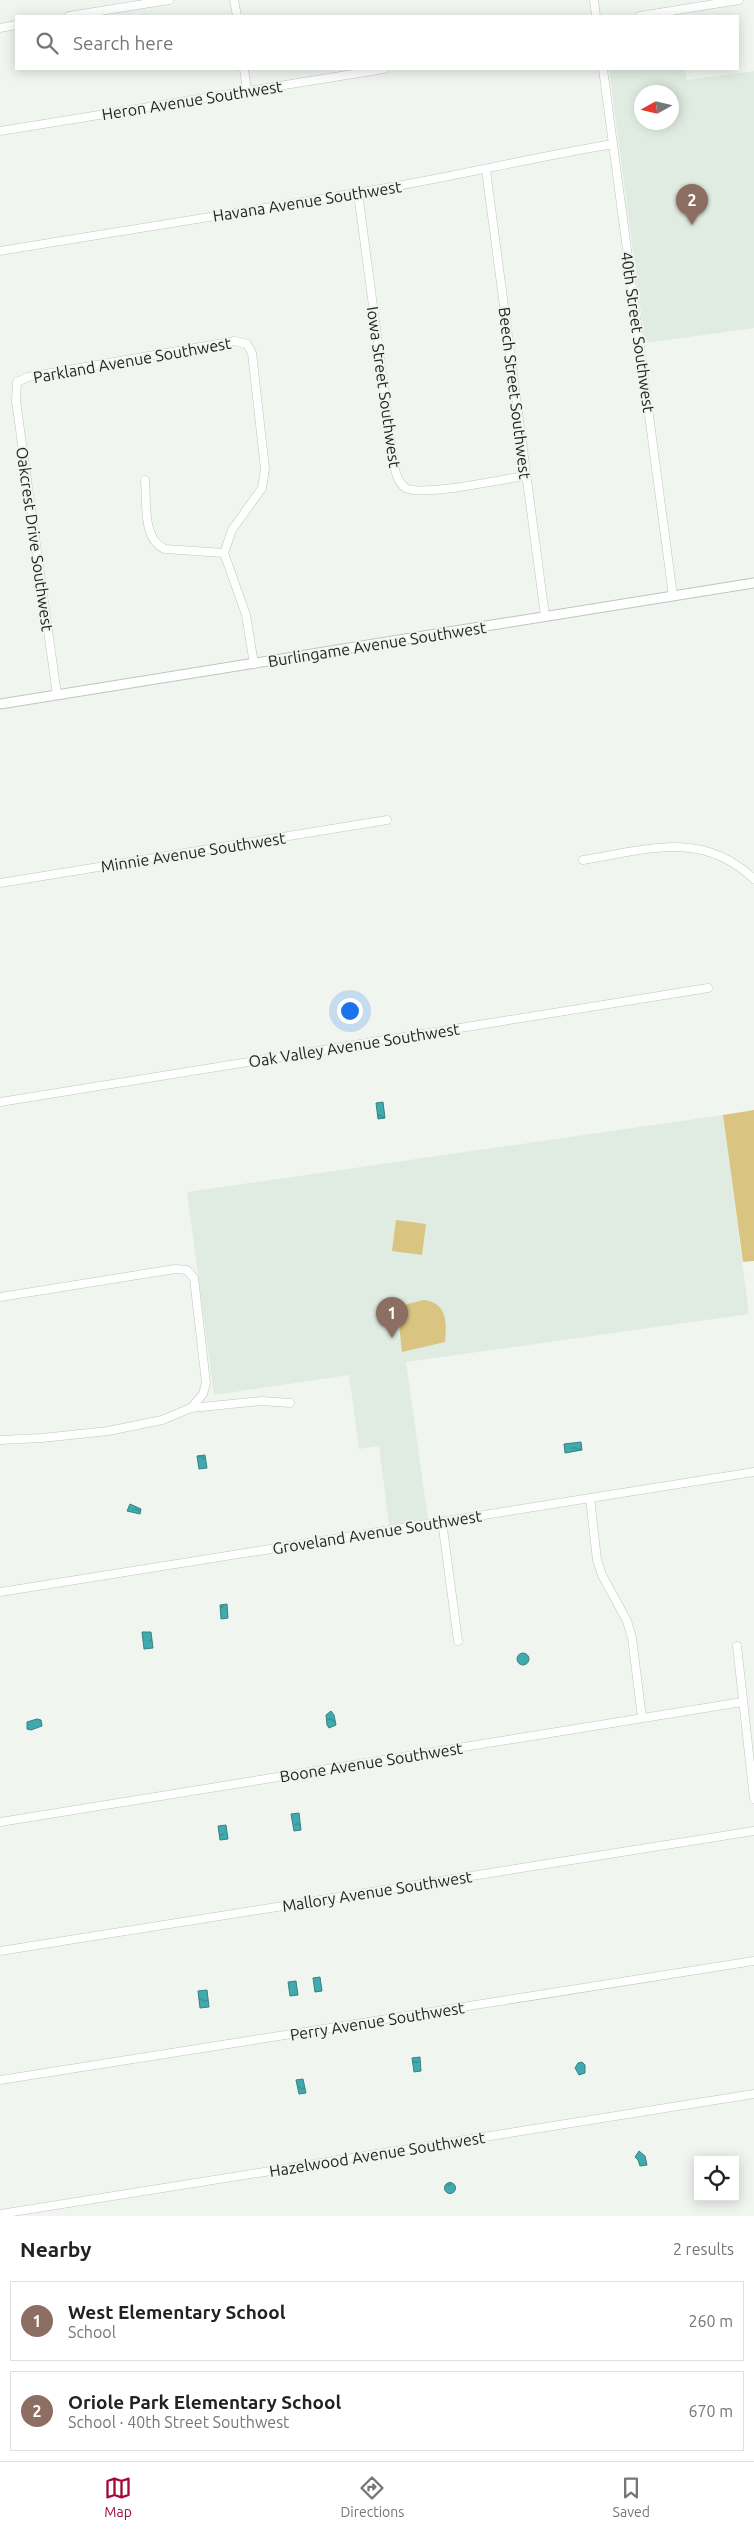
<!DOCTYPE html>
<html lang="en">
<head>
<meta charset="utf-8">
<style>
	body { margin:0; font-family:Ubuntu,sans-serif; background:#f6f6f6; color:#222 }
	.controls { position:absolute; right:15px; bottom:15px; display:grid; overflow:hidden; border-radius:0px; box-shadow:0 2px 12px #0003 }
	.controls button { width:45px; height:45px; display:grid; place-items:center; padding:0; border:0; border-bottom:1px solid #e0e0e0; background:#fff; color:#222; font:25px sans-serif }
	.compass { position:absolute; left:634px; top:85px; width:45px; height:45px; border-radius:50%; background:#fff; box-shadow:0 2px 12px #0003; rotate:262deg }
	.you { position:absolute; left:349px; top:1010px; width:18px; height:18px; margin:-12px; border:4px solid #fff; border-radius:50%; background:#1a73e8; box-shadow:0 0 0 8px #1a73e833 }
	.badge { display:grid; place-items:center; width:32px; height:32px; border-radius:50%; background:#a50a36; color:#fff; font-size:16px; font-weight:700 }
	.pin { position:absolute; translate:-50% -41px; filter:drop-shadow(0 1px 2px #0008) }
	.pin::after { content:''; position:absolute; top:26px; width:18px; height:15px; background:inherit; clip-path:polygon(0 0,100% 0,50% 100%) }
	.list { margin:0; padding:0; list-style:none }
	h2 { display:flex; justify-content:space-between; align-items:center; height:65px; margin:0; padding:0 20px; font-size:21px }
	h2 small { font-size:16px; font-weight:400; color:#767676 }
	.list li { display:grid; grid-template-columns:32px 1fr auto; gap:15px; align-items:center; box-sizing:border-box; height:80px; margin:0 10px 10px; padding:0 10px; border:1px solid #e0e0e0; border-radius:0px }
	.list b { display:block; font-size:19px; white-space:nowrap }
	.list p { margin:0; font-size:16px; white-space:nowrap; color:#767676 }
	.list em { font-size:16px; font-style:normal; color:#767676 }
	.icon { flex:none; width:28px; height:28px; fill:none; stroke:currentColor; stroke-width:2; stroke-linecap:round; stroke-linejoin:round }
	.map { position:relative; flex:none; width:754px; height:2216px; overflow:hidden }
	.search { position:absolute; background:#fff; box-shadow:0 2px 12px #0003; left:15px; right:15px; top:15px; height:55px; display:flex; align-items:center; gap:12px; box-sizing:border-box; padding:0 18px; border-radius:0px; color:#767676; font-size:19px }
	.sheet { height:245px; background:#fff }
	nav { display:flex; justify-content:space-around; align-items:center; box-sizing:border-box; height:70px; border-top:1px solid #e0e0e0; background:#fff; font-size:14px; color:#767676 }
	nav a { display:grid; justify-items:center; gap:2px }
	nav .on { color:#a50a36 }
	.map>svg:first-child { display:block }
</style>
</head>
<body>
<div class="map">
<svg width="754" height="2216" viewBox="0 0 754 2216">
	<defs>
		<pattern id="water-ripples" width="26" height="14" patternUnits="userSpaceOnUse" patternTransform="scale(1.25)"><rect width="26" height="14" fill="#41aaae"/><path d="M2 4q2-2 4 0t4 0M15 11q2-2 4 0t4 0" fill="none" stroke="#368a8d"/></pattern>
	</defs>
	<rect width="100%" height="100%" fill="#f0f5f0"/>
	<g fill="#e0ece1" fill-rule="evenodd">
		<path d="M 609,69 L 685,69 L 687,80 L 754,71 L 754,328 L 645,343 ZM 642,92 L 672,92 L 672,122 L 642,122 Z"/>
		<path d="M 723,1115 L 749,1314 L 406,1362 L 428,1519 L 389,1525 L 379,1446 L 359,1449 L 349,1375 L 214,1395 L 187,1192 Z"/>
	</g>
	<g fill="#d9c581">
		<path d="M 754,1110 L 754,1261 L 743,1262 L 723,1115 Z"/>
		<path d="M 396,1220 L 426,1224 L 422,1255 L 392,1251 Z"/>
		<path d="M 424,1300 C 447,1303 447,1322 445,1342 L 402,1352 L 399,1324 L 400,1317 L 407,1304 Z"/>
	</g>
	<g fill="url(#water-ripples)" stroke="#388284">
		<path d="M 383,1102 L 385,1118 L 378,1119 L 376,1103 Z"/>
		<path d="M 581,1442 L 582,1450 L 565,1453 L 564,1444 Z"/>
		<path d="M 205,1455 L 207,1468 L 199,1469 L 197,1456 Z"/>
		<path d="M 130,1504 L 141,1509 L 140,1514 L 127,1511 Z"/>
		<path d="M 227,1604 L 228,1618 L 221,1619 L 220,1605 Z"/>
		<path d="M 142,1632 L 151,1632 L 153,1648 L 144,1649 Z"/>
		<circle cx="523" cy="1659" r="6"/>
		<path d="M 331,1711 L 334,1715 L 336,1725 L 329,1728 L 327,1725 L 326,1715 Z"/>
		<path d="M 37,1719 L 41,1720 L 42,1726 L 31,1730 L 27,1729 L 27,1722 Z"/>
		<path d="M 299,1813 L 301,1830 L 294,1831 L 291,1814 Z"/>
		<path d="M 226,1825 L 228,1839 L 220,1840 L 218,1826 Z"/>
		<path d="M 320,1977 L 322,1991 L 315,1992 L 313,1978 Z"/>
		<path d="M 296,1981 L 298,1995 L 290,1996 L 288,1982 Z"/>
		<path d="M 207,1990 L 209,2007 L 200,2008 L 198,1991 Z"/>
		<path d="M 420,2057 L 421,2071 L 414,2072 L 412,2058 Z"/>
		<path d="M 582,2062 L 585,2065 L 585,2073 L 579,2075 L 575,2068 L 578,2063 Z"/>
		<path d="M 303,2079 L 306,2093 L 299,2094 L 296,2080 Z"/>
		<path d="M 639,2151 L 645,2156 L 647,2165 L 640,2166 L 638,2160 L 635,2157 Z"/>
		<circle cx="450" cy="2188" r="5.5"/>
	</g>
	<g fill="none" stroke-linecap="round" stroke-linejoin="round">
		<g stroke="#c0c5c0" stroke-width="9">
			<g id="minor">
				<path d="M 234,0 L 237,16"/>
				<path d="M 594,0 L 596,16"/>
				<path d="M 69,16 L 169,0"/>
				<path d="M 640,16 L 739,0"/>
				<path d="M 0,28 L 16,25"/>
				<path d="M 244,69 L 247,91"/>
				<path d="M 603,69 L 673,596"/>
				<path d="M 0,131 L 384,69"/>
				<path d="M 486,170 L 545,616"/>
				<path d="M 358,193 L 392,449 C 394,461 394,481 406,488 C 424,497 502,479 525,476"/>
				<path d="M 0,251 C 132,229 265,209 397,186 C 469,173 541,156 613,144"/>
				<path d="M 145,480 C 147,501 142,540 165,549 L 224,553"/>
				<path d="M 57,695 L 16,401 L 17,382 L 28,377 L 235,341 L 247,344 L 252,353 L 265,469 L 262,488 L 232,530 L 224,553 L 246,615 L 254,664"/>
				<path d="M 583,860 C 647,850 701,829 754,879"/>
				<path d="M 0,883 L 387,820"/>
				<path d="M 0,1102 L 708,988"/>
				<path d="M 0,1297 L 175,1269 L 187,1270 L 194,1278 L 206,1383 L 203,1394 L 191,1408"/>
				<path d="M 0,1440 L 42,1438 L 108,1431 L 162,1420 L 191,1408 L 262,1401 L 290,1403"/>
				<path d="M 590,1498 L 597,1560 L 602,1575 L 627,1621 L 632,1638 L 642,1718"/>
				<path d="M 442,1521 L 458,1641"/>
				<path d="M 0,1592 L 754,1472"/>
				<path d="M 737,1646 L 754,1799"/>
				<path d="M 0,1822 L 742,1702"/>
				<path d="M 0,1951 L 754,1831"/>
				<path d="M 0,2080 L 754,1961"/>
				<path d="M 0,2214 L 754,2094"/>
			</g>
		</g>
		<g stroke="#c0c5c0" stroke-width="11">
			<path id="tertiary" d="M 0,704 L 754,583"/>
		</g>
		<use href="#minor" stroke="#fff" stroke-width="8"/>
		<use href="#tertiary" stroke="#fff" stroke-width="9"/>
	</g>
	<g text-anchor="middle" stroke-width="4" stroke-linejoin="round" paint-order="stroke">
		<g font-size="16" fill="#232523" stroke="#f0f5f0">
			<text transform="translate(192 100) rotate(-9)" y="6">Heron Avenue Southwest</text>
			<text transform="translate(307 201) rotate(-9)" y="6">Havana Avenue Southwest</text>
			<text transform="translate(638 332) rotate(82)" y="6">40th Street Southwest</text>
			<text transform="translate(132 360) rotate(-10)" y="6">Parkland Avenue Southwest</text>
			<text transform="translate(384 387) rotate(82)" y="6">Iowa Street Southwest</text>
			<text transform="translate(515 393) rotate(83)" y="6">Beech Street Southwest</text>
			<text transform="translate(35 539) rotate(82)" y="6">Oakcrest Drive Southwest</text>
			<text transform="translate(377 644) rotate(-9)" y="6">Burlingame Avenue Southwest</text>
			<text transform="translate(193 852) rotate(-9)" y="6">Minnie Avenue Southwest</text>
			<text transform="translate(354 1045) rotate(-9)" y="6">Oak Valley Avenue Southwest</text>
			<text transform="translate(377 1532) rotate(-9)" y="6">Groveland Avenue Southwest</text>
			<text transform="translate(371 1762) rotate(-9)" y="6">Boone Avenue Southwest</text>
			<text transform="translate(377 1891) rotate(-9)" y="6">Mallory Avenue Southwest</text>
			<text transform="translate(377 2021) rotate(-9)" y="6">Perry Avenue Southwest</text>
			<text transform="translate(377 2154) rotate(-9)" y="6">Hazelwood Avenue Southwest</text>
		</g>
	</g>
</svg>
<div class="controls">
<button><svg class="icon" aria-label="locate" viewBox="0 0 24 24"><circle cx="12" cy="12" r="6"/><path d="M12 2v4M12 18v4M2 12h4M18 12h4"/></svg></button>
</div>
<svg class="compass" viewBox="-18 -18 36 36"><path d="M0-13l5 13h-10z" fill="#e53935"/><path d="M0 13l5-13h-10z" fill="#767676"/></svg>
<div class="you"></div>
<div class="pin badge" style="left:392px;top:1338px;background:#8d6e63">1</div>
<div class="pin badge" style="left:692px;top:225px;background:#8d6e63">2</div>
<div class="search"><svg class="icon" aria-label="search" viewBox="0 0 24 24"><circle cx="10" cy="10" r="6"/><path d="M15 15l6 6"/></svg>Search here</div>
</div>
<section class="sheet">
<h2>Nearby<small>2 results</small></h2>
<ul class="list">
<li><span class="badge" style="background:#8d6e63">1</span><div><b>West Elementary School</b><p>School</p></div><em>260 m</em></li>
<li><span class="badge" style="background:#8d6e63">2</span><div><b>Oriole Park Elementary School</b><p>School · 40th Street Southwest</p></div><em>670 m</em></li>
</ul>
</section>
<nav>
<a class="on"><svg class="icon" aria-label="map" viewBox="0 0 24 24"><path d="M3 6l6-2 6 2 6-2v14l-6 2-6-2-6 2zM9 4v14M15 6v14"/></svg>Map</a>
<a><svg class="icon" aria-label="directions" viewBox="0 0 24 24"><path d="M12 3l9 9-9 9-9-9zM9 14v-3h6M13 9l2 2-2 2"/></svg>Directions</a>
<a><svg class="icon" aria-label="saved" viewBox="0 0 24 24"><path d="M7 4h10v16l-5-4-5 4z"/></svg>Saved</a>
</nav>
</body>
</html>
